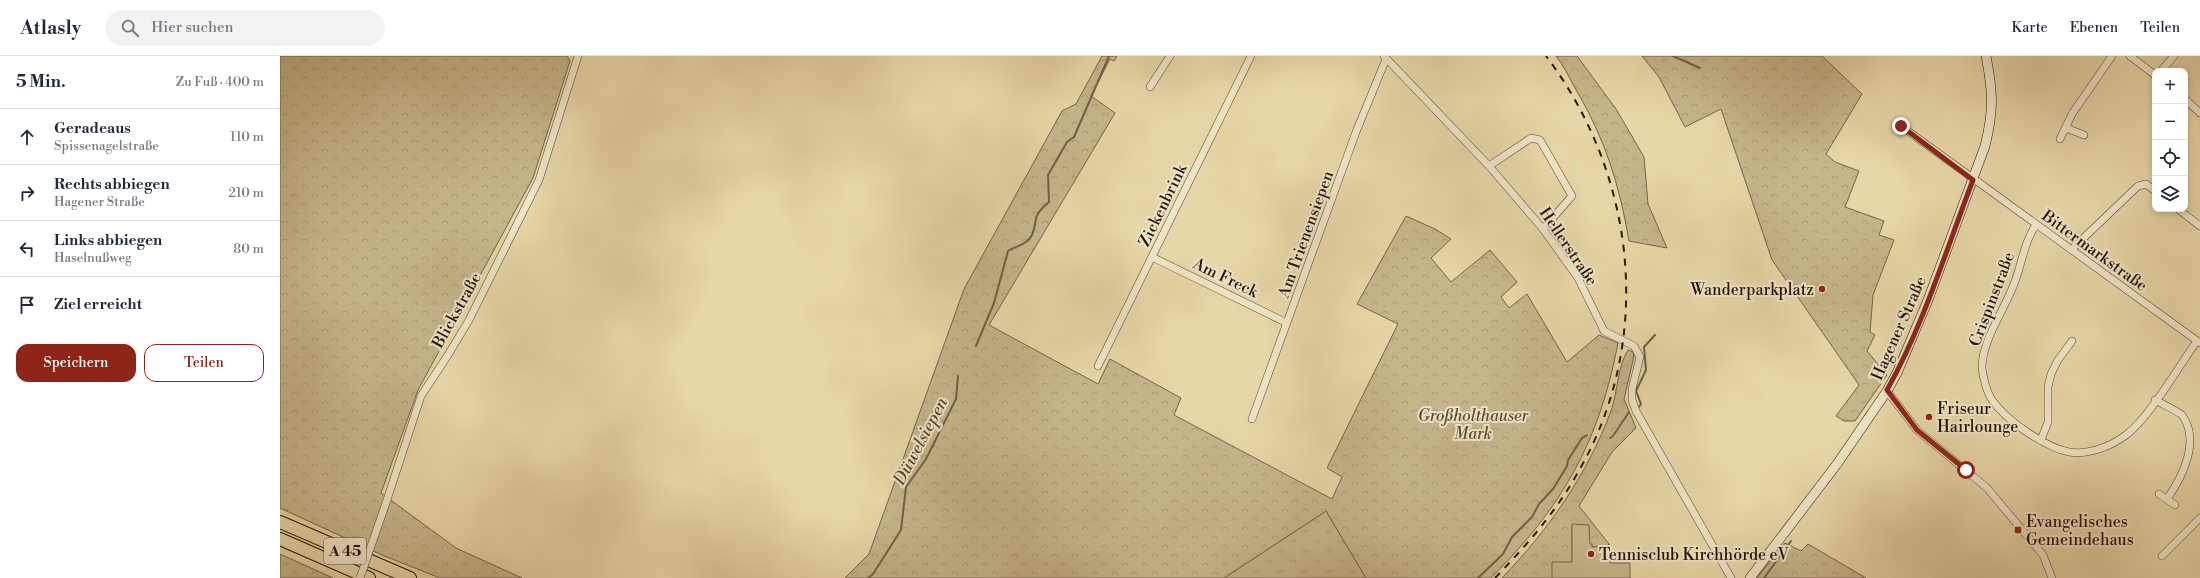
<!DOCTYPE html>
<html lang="de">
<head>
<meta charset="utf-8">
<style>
	body { margin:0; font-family:"Libre Bodoni",serif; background:#f2f2f3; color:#1f2937 }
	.controls { position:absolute; right:12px; top:12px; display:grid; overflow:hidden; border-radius:8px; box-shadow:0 2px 6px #0003 }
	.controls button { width:36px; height:36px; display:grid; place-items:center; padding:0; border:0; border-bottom:1px solid #e0e1e3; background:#fff; color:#1f2937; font:20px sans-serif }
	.stop { position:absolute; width:12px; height:12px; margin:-9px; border:3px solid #8f2418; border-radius:50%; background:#fff }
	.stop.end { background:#8f2418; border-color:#fff; box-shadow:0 1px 4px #0008 }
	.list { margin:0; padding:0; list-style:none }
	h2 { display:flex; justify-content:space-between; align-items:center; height:52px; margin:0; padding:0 16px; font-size:17px }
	h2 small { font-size:13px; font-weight:400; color:#747a83 }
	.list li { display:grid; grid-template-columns:26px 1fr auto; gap:12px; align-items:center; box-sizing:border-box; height:56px; padding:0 16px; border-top:1px solid #e0e1e3 }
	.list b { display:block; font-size:15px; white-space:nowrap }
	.list p { margin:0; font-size:13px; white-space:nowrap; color:#747a83 }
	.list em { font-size:13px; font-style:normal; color:#747a83 }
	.actions { display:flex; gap:8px; padding:12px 16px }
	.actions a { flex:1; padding:9px 0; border:1px solid #8f2418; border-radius:12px; text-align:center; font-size:14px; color:#8f2418 }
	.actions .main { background:#8f2418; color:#fff }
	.icon { flex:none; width:22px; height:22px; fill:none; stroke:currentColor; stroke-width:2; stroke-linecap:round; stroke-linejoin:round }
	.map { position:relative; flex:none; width:1920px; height:522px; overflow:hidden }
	header { display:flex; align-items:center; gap:24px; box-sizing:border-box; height:56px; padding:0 20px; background:#fff; border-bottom:1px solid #e0e1e3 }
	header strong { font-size:19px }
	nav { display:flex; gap:22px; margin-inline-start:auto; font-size:14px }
	.search { width:280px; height:36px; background:#f2f2f3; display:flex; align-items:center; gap:10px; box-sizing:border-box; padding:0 14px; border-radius:22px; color:#747a83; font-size:15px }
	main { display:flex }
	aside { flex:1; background:#fff }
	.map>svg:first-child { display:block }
</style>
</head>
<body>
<header>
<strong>Atlasly</strong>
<div class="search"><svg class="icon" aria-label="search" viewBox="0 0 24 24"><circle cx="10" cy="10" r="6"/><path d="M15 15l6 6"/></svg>Hier suchen</div>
<nav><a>Karte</a><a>Ebenen</a><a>Teilen</a></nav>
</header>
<main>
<aside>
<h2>5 Min.<small>Zu Fuß · 400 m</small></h2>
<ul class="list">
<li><svg class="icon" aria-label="ahead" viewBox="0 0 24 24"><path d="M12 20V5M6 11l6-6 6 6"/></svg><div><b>Geradeaus</b><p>Spissenagelstraße</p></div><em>110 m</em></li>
<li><svg class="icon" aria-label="right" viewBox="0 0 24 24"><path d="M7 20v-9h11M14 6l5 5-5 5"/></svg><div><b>Rechts abbiegen</b><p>Hagener Straße</p></div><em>210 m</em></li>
<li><svg class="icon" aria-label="left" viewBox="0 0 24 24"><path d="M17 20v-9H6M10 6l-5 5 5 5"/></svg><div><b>Links abbiegen</b><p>Haselnußweg</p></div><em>80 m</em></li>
<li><svg class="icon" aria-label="arrive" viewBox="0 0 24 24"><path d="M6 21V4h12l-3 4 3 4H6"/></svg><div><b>Ziel erreicht</b></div></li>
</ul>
<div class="actions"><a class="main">Speichern</a><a>Teilen</a></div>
</aside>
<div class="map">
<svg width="1920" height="522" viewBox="0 0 1920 522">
	<defs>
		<pattern id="grass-tufts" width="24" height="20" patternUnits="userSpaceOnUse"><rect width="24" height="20" fill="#c6b58b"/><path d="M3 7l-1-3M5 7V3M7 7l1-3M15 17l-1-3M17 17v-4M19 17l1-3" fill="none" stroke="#aa9b76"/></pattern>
		<pattern id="forest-crowns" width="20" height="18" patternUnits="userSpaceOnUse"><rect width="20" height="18" fill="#c6b58b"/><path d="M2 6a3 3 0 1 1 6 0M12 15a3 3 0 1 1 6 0" fill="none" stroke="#aa9b76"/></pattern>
	</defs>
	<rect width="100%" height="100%" fill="#e7d6a7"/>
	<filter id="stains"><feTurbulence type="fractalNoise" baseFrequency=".005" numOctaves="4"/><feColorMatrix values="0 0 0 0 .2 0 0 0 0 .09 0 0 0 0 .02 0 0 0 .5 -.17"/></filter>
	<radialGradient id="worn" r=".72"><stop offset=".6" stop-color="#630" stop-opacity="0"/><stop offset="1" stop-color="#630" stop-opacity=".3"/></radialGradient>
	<path fill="url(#grass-tufts)" stroke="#746448" d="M 1046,455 L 1086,522 L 944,522 Z"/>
	<g fill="url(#forest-crowns)" stroke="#746448">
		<path d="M 0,0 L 287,0 L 290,5 L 253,122 L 138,334 L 101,437 L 176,492 L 242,522 L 160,522 L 102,499 L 0,452 Z"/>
		<path d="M 822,0 L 837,0 L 834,5 L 830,3 L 811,40 L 835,57 L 709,269 L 818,328 L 830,303 L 901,342 L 894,359 L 1052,443 L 1062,421 L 1047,412 L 1118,268 L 1077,248 L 1126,160 L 1155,173 L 1171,183 L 1151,202 L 1171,226 L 1210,194 L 1237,226 L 1221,241 L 1229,252 L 1247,238 L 1287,306 L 1319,279 L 1338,287 C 1319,387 1282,451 1211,522 L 1086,522 L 1046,455 L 944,522 L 565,522 L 589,498 L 684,233 L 782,55 L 796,48 Z"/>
		<path d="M 1276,0 L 1297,0 L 1336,53 L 1364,101 L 1368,148 L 1387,192 L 1349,185 C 1339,127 1325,83 1295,32 C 1289,21 1284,10 1276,0 Z"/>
		<path d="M 1362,0 L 1542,0 L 1582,38 L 1546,98 L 1555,106 L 1579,115 L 1565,151 L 1604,165 L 1599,179 L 1614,184 L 1593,239 L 1590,276 L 1595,279 L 1587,295 L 1607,319 L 1575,365 L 1564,365 L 1556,360 L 1579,329 L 1492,204 L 1441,53 L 1405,71 L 1379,21 Z"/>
		<path d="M 1348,294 L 1353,296 L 1354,300 L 1344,343 L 1356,372 L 1332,396 L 1299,450 L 1329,488 L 1328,490 L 1312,491 L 1292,469 L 1292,506 L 1272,522 L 1222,522 C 1269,473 1307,419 1331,355 C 1338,335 1337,312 1348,294 Z"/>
		<path d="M 1505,487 L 1521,495 L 1528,488 L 1586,522 L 1477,522 Z"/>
		<path d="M 0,498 L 53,522 L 0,522 Z"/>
	</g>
	<path fill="#c6b58b" stroke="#746448" d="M 1292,468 L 1309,469 L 1310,488 L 1312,488 L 1312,491 L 1327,490 L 1329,488 L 1330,507 L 1350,507 L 1350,522 L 1272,522 L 1272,506 L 1292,506 Z"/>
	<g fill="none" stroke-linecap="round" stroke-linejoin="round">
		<g stroke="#706145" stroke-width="2">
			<path d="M 1393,0 L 1420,12"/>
			<path d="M 696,290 L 714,247 L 728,195 C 736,190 748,188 752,179 C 759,162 750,162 769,146 L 768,119 L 787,86 L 794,81 L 829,0"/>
			<path d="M 1359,351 L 1361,348 L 1356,335 L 1366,314 L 1364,291 L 1375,279"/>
			<path d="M 1330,382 L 1333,380 L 1349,356"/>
			<path d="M 588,522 L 593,518 L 621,474 L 626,431 L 646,403 L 676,343 L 678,320"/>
			<path d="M 1198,522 L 1223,498 L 1232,481 L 1252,461 L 1259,448 L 1273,433 L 1287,410 L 1288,404 L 1302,382 L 1307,379"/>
			<path d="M 1484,522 L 1511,485"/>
		</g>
		<g stroke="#54442d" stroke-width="8">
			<g id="minor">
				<path d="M 1104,0 L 1209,110 L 1263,173 L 1298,222 L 1324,275 L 1354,290 L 1360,301 L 1352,333 L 1352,344 L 1356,355 L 1451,522"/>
				<path d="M 1850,0 L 1875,19"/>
				<path d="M 1881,15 L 1894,0"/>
				<path d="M 870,31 L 890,0"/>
				<path d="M 1905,43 L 1920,57"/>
				<path d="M 1621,70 L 1920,287"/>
				<path d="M 1786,72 L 1804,79"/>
				<path d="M 1780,83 L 1792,58 L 1832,0"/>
				<path d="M 1209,110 L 1251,82 L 1260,84 L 1292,140 L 1263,173"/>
				<path d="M 1898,153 L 1920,170"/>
				<path d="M 1756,169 C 1744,186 1742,208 1734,228 C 1724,255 1702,284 1702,312 C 1703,322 1707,336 1712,344 C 1726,364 1764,391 1789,396 C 1808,399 1830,391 1846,379 C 1869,362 1899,310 1917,285"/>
				<path d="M 1791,194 L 1858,130 L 1866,128 L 1875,135"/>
				<path d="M 872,201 L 1007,267"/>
				<path d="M 818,310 L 971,0"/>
				<path d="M 1607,335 L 1637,374 L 1707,432 L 1763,499 L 1772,522"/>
				<path d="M 1875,344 C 1884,349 1894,353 1902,359 C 1920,384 1904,419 1887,443"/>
				<path d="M 972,363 L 1076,76 L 1106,3"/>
				<path d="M 1761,384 L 1768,366 L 1768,331 L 1771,318 L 1778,304 L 1792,285"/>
				<path d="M 1879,438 L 1895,449"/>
				<path d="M 107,444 L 141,340 L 168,299 L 189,264 L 259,124 L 298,0"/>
				<path d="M 1882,500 L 1920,462"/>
			</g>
		</g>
		<g stroke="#231404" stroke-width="10">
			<path id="secondary" d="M 1470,522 L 1557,408 L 1607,335 L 1617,317 L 1648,244 L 1705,90 C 1714,54 1713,36 1706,0"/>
		</g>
		<g stroke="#231404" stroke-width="14">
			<g id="motorway">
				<path d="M 0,466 L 130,522"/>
				<path d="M 0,483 L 89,522"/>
			</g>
		</g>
		<use href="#minor" stroke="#efe4c6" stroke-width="7"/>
		<use href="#secondary" stroke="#efe4c6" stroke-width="9"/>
		<use href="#motorway" stroke="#e7d6a7" stroke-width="12"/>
		<path stroke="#231404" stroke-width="2" stroke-dasharray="7 7" stroke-linecap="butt" d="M 1215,522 C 1246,490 1275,457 1297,418 C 1375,286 1357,120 1266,0"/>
		<g stroke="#54442d" stroke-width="8" stroke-linecap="butt">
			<path id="minor-bridge" d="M 80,522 L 107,444"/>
		</g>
		<use href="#minor-bridge" stroke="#efe4c6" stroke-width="7"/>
	</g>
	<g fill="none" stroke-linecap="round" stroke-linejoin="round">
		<path stroke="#8f2418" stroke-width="5" d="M 1621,70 L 1693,124 C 1666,194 1644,268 1607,334 L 1637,374 L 1686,414"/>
	</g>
	<g fill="#8f2418" stroke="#efe4c6" stroke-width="1.5">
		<circle cx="1542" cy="233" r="4"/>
		<circle cx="1649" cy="361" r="4"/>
		<rect x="1734" y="470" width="8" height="8" rx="2"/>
		<circle cx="1311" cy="498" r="4"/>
	</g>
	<g text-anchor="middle" stroke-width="4" stroke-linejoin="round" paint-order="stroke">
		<rect fill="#efe4c6" stroke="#60523e" stroke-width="1" x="44" y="482" width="42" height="26" rx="3"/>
		<g font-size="15" font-weight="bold" fill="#231404">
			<text x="65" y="500">A 45</text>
		</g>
		<g font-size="16" fill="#231404" stroke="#efe4c6">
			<text transform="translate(882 149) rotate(-64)" y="6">Zickenbrink</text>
			<text transform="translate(1025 178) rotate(-70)" y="6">Am Trienensiepen</text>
			<text transform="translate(1289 190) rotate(56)" y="6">Hellerstraße</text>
			<text transform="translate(1815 194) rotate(36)" y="6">Bittermarkstraße</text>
			<text transform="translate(946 221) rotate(26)" y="6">Am Freck</text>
			<text transform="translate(1711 243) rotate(-69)" y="6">Crispinstraße</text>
			<text transform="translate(176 254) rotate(-61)" y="6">Blickstraße</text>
			<text transform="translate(1618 272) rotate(-66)" y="6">Hagener Straße</text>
		</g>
		<g font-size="16" fill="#231404" stroke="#efe4c6" text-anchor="start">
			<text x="1534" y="239" text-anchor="end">Wanderparkplatz</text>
			<text x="1657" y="358">Friseur<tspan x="1657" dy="18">Hairlounge</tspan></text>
			<text x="1746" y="471">Evangelisches<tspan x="1746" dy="18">Gemeindehaus</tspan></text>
			<text x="1319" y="504">Tennisclub Kirchhörde eV</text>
		</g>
		<g font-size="16" font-style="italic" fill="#5c4c33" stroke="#efe4c6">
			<text x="1193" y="365">Großholthauser<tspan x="1193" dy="18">Mark</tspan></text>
		</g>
		<g font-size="17" font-style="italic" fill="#57472f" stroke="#efe4c6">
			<text transform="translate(640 385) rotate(-62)" y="6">Düwelsiepen</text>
		</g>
	</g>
	<rect width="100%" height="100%" filter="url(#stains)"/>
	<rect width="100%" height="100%" fill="url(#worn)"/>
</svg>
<div class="controls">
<button>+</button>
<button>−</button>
<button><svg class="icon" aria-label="locate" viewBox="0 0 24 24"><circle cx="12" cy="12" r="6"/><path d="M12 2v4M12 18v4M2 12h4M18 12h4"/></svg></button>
<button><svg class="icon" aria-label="layers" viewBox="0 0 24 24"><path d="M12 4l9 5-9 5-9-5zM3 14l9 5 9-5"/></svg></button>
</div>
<div class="stop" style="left:1686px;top:414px"></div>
<div class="stop end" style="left:1621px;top:70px"></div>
</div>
</main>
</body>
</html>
